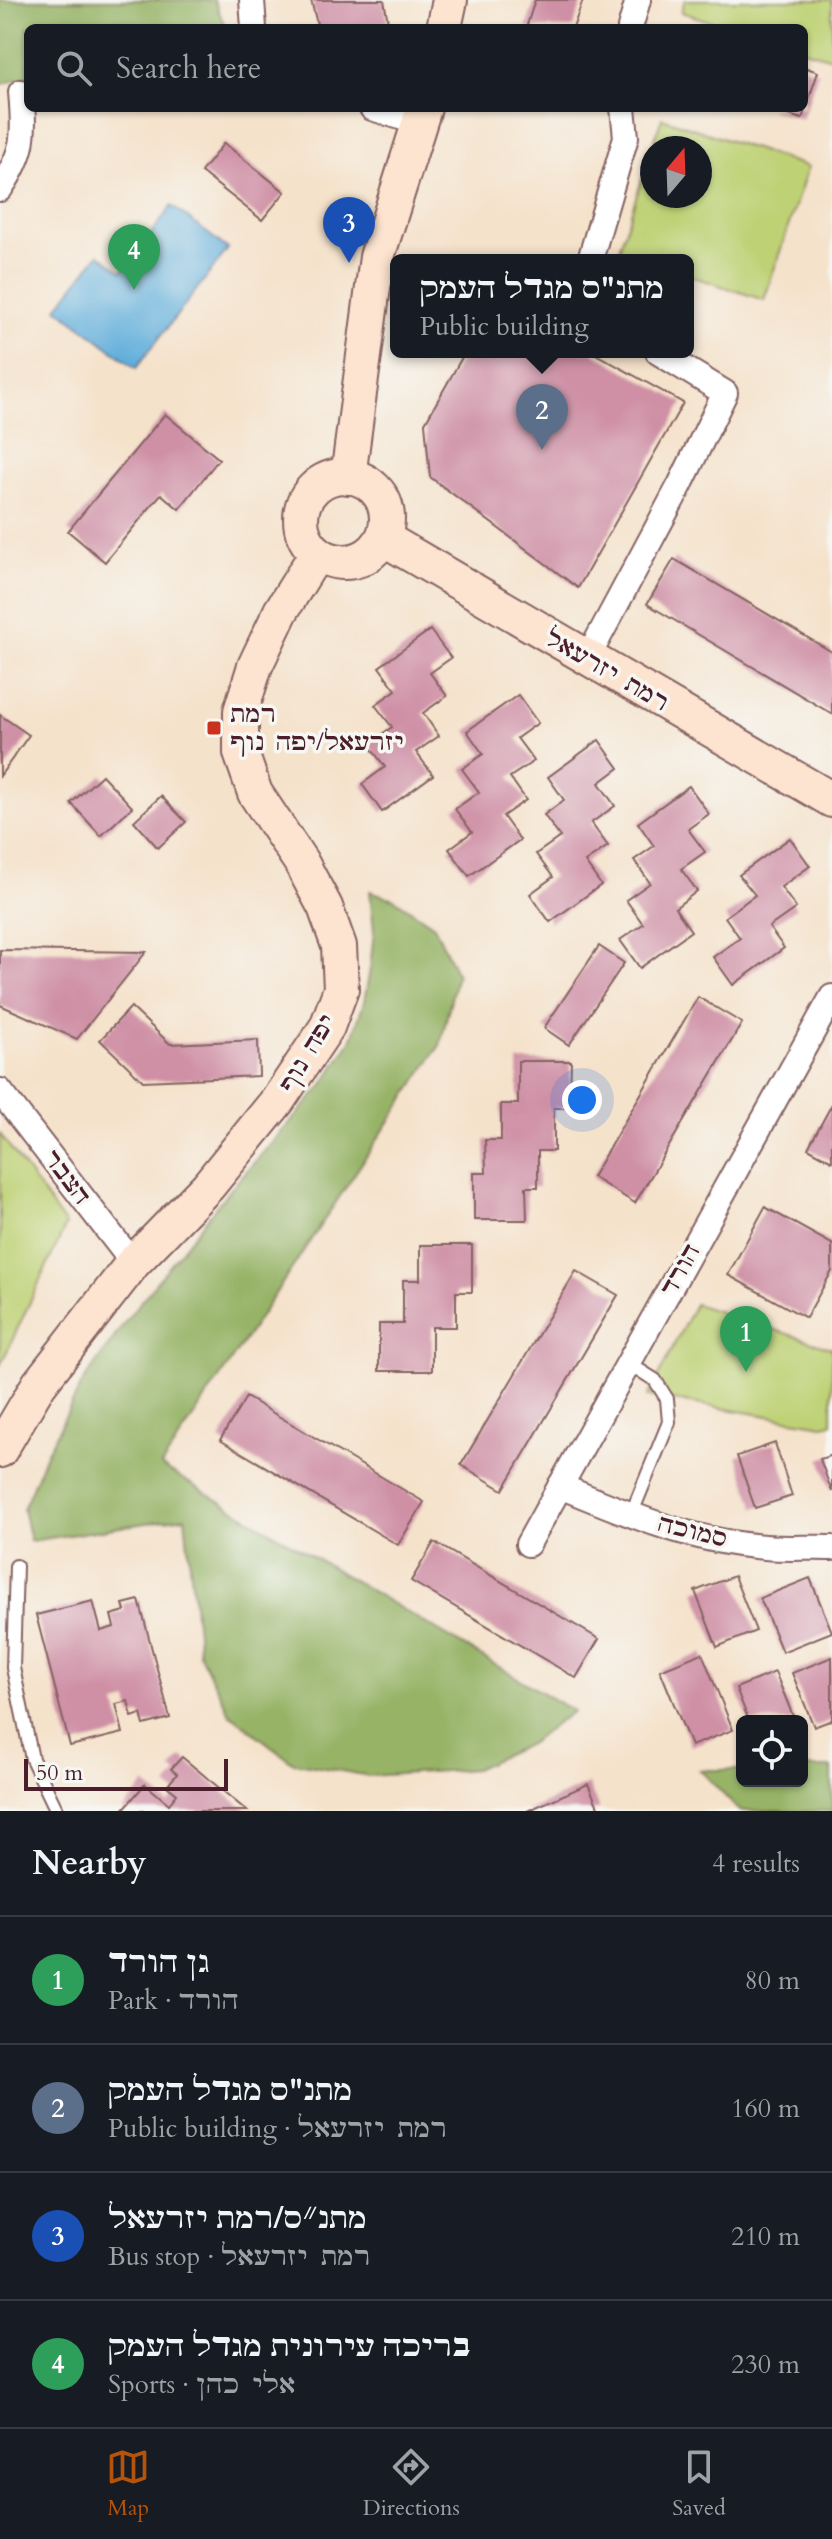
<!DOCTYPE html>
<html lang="en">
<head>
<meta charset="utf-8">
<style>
	body { margin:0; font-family:Cardo,"Frank Ruhl Libre",serif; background:#242831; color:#f1f3f6 }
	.controls { position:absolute; right:24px; bottom:24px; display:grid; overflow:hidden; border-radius:12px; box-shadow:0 2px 6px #0004 }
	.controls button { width:72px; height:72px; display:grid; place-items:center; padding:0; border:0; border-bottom:2px solid #363941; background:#171b24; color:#f1f3f6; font:40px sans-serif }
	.compass { position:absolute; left:640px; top:136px; width:72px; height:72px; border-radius:50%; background:#171b24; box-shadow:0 2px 6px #0004; rotate:19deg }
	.scale { position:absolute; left:24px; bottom:20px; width:204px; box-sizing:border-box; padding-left:8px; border:4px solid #4a1f2b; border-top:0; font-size:22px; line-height:28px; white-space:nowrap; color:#4a1f2b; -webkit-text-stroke:6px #f6f6f2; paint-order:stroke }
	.you { position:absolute; left:582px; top:1100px; width:28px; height:28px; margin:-20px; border:6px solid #fff; border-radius:50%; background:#1a73e8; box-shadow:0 0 0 12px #1a73e833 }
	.badge { display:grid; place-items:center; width:52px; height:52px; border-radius:50%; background:#b45309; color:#fff; font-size:26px; font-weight:700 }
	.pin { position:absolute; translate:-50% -66px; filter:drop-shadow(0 2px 4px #0008) }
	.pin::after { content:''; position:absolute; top:42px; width:28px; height:24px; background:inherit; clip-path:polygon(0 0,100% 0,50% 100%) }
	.popup { position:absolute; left:390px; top:254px; width:304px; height:104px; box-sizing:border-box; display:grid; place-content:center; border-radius:12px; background:#171b24; filter:drop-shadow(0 2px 6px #0005); font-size:26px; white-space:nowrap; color:#9ea1a6 }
	.popup b { font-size:30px; color:#f1f3f6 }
	.popup::after { content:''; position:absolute; left:50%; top:100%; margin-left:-16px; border:16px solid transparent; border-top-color:#171b24 }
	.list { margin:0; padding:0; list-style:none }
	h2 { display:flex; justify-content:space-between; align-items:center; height:104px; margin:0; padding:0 32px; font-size:34px }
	h2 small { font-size:26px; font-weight:400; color:#9ea1a6 }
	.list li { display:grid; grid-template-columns:52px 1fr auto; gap:24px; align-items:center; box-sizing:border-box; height:128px; padding:0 32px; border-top:2px solid #363941 }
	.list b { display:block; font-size:30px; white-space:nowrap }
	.list p { margin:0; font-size:26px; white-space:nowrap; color:#9ea1a6 }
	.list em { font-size:26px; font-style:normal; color:#9ea1a6 }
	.icon { flex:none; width:44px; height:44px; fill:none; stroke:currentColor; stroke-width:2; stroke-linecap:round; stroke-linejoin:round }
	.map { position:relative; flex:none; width:832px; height:1811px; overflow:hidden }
	.search { position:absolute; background:#171b24; box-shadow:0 2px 6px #0004; left:24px; right:24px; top:24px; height:88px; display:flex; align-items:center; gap:20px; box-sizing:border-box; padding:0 28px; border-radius:12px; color:#9ea1a6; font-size:30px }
	.sheet { height:616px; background:#171b24 }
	nav { display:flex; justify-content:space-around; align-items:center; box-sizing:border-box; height:112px; border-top:2px solid #363941; background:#171b24; font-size:22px; color:#9ea1a6 }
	nav a { display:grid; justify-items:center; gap:4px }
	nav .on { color:#b45309 }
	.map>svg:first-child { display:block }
</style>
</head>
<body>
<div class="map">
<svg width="832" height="1811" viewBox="0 0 832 1811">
	<rect width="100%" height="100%" fill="#f6f6f2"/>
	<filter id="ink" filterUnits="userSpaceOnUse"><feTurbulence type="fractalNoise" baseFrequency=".0125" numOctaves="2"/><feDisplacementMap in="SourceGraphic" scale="16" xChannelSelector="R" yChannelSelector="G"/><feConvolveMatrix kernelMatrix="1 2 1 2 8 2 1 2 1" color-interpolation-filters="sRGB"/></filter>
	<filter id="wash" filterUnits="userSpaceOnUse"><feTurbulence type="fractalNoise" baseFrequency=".006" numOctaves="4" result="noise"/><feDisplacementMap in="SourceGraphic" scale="32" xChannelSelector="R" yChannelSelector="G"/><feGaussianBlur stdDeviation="1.8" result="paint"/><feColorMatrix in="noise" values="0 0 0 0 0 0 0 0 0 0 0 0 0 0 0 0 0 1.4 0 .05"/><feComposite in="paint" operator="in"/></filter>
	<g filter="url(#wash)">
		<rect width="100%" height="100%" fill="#f5e2cb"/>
		<g fill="#bed175" stroke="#847850" stroke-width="2">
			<path d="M 685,0 L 832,0 L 832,58 L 804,50 L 804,28 L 732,28 L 681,12 Z"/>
			<path d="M 662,118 L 808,167 L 764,300 L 688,275 L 688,260 L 642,260 L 618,252 L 652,149 L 652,196 L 700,196 L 700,148 L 652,148 Z"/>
			<path d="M 0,1134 L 66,1225 L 0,1366 Z"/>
			<path d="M 695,1304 L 831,1348 L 832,1346 L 832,1423 L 823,1425 L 648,1396 Z"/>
		</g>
		<g fill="#96b366" stroke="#706948" stroke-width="2">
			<path d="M 0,0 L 214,0 L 226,28 L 28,28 L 28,76 L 0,85 Z"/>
			<path d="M 370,891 L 394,899 L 434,926 L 457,974 L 440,1045 L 161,1466 L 573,1711 L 529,1744 L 475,1769 L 369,1776 L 292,1762 L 230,1714 L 199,1653 L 185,1517 L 30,1541 L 23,1509 L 47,1452 L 83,1382 L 128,1318 L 227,1193 L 320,1089 L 351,1041 L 364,1002 L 370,969 L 374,931 Z"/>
			<path d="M 802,1768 L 832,1768 L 832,1811 L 739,1811 L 700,1770 L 742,1770 L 742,1781 L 802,1781 Z"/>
		</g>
		<path fill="#62afdb" stroke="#566783" stroke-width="2" d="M 172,206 L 228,249 L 136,368 L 57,308 L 99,254 L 122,271 Z"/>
		<g id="blocks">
			<g fill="#cf90a6">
				<path d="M 311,0 L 384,0 L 388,22 L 359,28 L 318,28 Z"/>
				<path d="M 535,0 L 583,0 L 573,28 L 526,28 Z"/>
				<path d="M 804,67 L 818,72 L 802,119 L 769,109 L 804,108 Z"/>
				<path d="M 224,143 L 285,192 L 262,220 L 201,172 Z"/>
				<path d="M 465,352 L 592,352 L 683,403 L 578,588 L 430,477 L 425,423 Z"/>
				<path d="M 165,414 L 219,459 L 179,509 L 161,494 L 105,562 L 68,531 Z"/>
				<path d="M 674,559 L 832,652 L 832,714 L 647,604 Z"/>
				<path d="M 430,630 L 451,658 L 430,673 L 447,696 L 423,713 L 439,736 L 416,752 L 433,775 L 382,812 L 362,784 L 385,767 L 368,744 L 392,727 L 375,705 L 396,690 L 379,667 Z"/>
				<path d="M 518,695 L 538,723 L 517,738 L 534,761 L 510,777 L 526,800 L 503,816 L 520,840 L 469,876 L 449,849 L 472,832 L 455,809 L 479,792 L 462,769 L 483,754 L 467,731 Z"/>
				<path d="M 0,715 L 29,735 L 0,776 Z"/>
				<path d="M 599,740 L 619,768 L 599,783 L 615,806 L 591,823 L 608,846 L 585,862 L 601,885 L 550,922 L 530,894 L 553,877 L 536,854 L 560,837 L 544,815 L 564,800 L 548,777 Z"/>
				<path d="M 102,775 L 132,807 L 101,836 L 71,803 Z"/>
				<path d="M 689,786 L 709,814 L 688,829 L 705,852 L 681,869 L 697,891 L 675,908 L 691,931 L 640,968 L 620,940 L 643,924 L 626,900 L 650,883 L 634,860 L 654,846 L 638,823 Z"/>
				<path d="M 161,796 L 186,822 L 158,848 L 134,821 Z"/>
				<path d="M 790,838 L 810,866 L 781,887 L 796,908 L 769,927 L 784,948 L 733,985 L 713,957 L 740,938 L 725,917 L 755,895 L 739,875 Z"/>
				<path d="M 599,946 L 624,963 L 569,1045 L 544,1028 Z"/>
				<path d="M 0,950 L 146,952 L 77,1039 L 0,1005 Z"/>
				<path d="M 698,997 L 742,1023 L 635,1203 L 592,1177 Z"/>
				<path d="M 131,1007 L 170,1044 L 258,1040 L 259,1076 L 143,1081 L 100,1040 Z"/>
				<path d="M 518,1061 L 571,1061 L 570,1108 L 554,1108 L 554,1151 L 538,1151 L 538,1187 L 526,1187 L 527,1220 L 474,1220 L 474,1173 L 486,1173 L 485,1140 L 501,1140 L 501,1104 L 518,1104 Z"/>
				<path d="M 832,1104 L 832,1161 L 808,1148 Z"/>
				<path d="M 765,1207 L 832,1244 L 832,1271 L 806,1318 L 728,1275 Z"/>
				<path d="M 420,1245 L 472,1245 L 472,1292 L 456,1292 L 456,1327 L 432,1327 L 432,1371 L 379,1371 L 379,1324 L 403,1324 L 403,1280 L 420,1280 Z"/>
				<path d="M 576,1271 L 618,1295 L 503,1490 L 461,1465 Z"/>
				<path d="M 246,1397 L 424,1502 L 398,1545 L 220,1440 Z"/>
				<path d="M 775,1443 L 792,1496 L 755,1508 L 737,1456 Z"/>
				<path d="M 832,1455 L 832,1492 L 820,1459 Z"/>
				<path d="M 434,1542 L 599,1639 L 576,1678 L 411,1581 Z"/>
				<path d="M 734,1576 L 756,1631 L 717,1647 L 695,1591 Z"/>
				<path d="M 810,1578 L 832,1632 L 782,1652 L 760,1598 Z"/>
				<path d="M 139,1600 L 170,1718 L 144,1725 L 141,1714 L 132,1717 L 128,1701 L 116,1704 L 123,1733 L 70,1746 L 36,1615 L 93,1601 L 101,1631 L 114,1627 L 111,1615 L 125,1611 L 123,1604 Z"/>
				<path d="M 702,1653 L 733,1730 L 691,1746 L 660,1670 Z"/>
				<path d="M 832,1657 L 832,1720 L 814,1727 L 792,1673 Z"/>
				<path d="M 775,1672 L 795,1721 L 749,1721 L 736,1688 Z"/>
				<path d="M 182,1757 L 247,1811 L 122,1811 L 145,1784 L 169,1804 L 177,1794 L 167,1786 L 177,1774 L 171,1769 Z"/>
				<path d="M 588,1784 L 599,1809 L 593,1811 L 527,1811 Z"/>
			</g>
		</g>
	</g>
	<g filter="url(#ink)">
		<use href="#blocks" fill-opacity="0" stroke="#866363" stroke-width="2"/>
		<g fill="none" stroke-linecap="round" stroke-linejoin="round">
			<g stroke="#866363" stroke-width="16">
				<g id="lane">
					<path d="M 628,1363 L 655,1380 L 667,1399 L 669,1422 L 631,1515"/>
					<path d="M 16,1566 L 13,1668 L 32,1759 L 57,1811"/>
				</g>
			</g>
			<g stroke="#866363" stroke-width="28">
				<g id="street">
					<path d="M 252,0 L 254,28"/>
					<path d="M 630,28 L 638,0"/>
					<path d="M 372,108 L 419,123"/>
					<path d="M 0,189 C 25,152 25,136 21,92"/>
					<path d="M 590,260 L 626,137 L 623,108"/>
					<path d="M 587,659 L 680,485 L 725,393 L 658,352"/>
					<path d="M 0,1091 L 133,1263"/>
					<path d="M 560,1486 C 625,1513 693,1542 765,1547 C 787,1549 810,1547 832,1548"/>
					<path d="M 528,1544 L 832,997"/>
				</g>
			</g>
			<g stroke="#866363" stroke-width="38">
				<g id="secondary">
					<path d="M 444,28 L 450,0"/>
					<circle cx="344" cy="519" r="43"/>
					<path d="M 348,477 L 377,257 L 424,108"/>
					<path d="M 383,538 L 832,800"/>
					<path d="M 0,1450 L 39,1384 L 133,1263 L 208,1186 L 278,1100 L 327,1027 L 341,989 L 339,946 L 325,907 L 301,862 L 255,793 L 241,753 L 241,711 L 255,666 L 281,611 L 317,553"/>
				</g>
			</g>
			<use href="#lane" stroke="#fff" stroke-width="12"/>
			<use href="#street" stroke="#fff" stroke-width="24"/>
			<use href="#secondary" stroke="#fde4d0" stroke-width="34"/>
		</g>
	</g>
	<rect fill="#c8321e" stroke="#f6f6f2" stroke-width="3" x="206" y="720" width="16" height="16" rx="4"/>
	<g text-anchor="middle" stroke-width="7" stroke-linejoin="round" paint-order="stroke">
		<g font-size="24" fill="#4a1f2b" stroke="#f6f6f2">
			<text transform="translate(607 670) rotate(30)" y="8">רמת יזרעאל</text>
			<text transform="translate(307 1053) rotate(-59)" y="8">יפה נוף</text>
			<text transform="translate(67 1177) rotate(53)" y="8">הצבר</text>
			<text transform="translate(680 1270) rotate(-61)" y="8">הורד</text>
			<text transform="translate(693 1531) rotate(14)" y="8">סמוכה</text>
		</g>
		<g font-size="24" fill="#4a1f2b" stroke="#f6f6f2" text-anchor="start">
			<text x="230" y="722">רמת<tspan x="230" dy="28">יזרעאל/יפה נוף</tspan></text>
		</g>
	</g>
</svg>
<div class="controls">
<button><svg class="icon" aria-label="locate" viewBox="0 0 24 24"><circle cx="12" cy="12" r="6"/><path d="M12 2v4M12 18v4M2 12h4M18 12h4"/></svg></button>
</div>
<svg class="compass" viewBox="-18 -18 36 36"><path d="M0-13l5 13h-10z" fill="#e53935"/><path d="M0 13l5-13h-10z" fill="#9ea1a6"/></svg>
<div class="scale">50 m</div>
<div class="you"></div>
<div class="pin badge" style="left:746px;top:1372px;background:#2e9e5b">1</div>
<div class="pin badge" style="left:542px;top:450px;background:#5c6f8a">2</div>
<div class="popup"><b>מתנ&quot;ס מגדל העמק</b>Public building</div>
<div class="pin badge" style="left:349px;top:263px;background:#1a4fb4">3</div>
<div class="pin badge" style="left:134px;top:290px;background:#2e9e5b">4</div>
<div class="search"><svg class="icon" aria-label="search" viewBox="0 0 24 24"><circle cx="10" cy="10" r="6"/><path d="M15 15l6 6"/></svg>Search here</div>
</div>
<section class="sheet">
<h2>Nearby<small>4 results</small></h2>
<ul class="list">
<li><span class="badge" style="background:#2e9e5b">1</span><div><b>גן הורד</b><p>Park · הורד</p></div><em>80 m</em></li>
<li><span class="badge" style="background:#5c6f8a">2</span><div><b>מתנ&quot;ס מגדל העמק</b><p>Public building · רמת יזרעאל</p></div><em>160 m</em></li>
<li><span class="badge" style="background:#1a4fb4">3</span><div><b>מתנ״ס/רמת יזרעאל</b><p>Bus stop · רמת יזרעאל</p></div><em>210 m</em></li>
<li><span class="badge" style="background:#2e9e5b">4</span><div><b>בריכה עירונית מגדל העמק</b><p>Sports · אלי כהן</p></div><em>230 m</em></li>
</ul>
</section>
<nav>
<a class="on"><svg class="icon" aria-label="map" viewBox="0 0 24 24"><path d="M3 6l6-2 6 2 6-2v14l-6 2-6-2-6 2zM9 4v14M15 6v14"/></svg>Map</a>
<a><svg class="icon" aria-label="directions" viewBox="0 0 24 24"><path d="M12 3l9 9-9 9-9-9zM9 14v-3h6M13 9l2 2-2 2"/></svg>Directions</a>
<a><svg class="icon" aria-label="saved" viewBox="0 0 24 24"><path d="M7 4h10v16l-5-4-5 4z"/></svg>Saved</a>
</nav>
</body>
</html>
